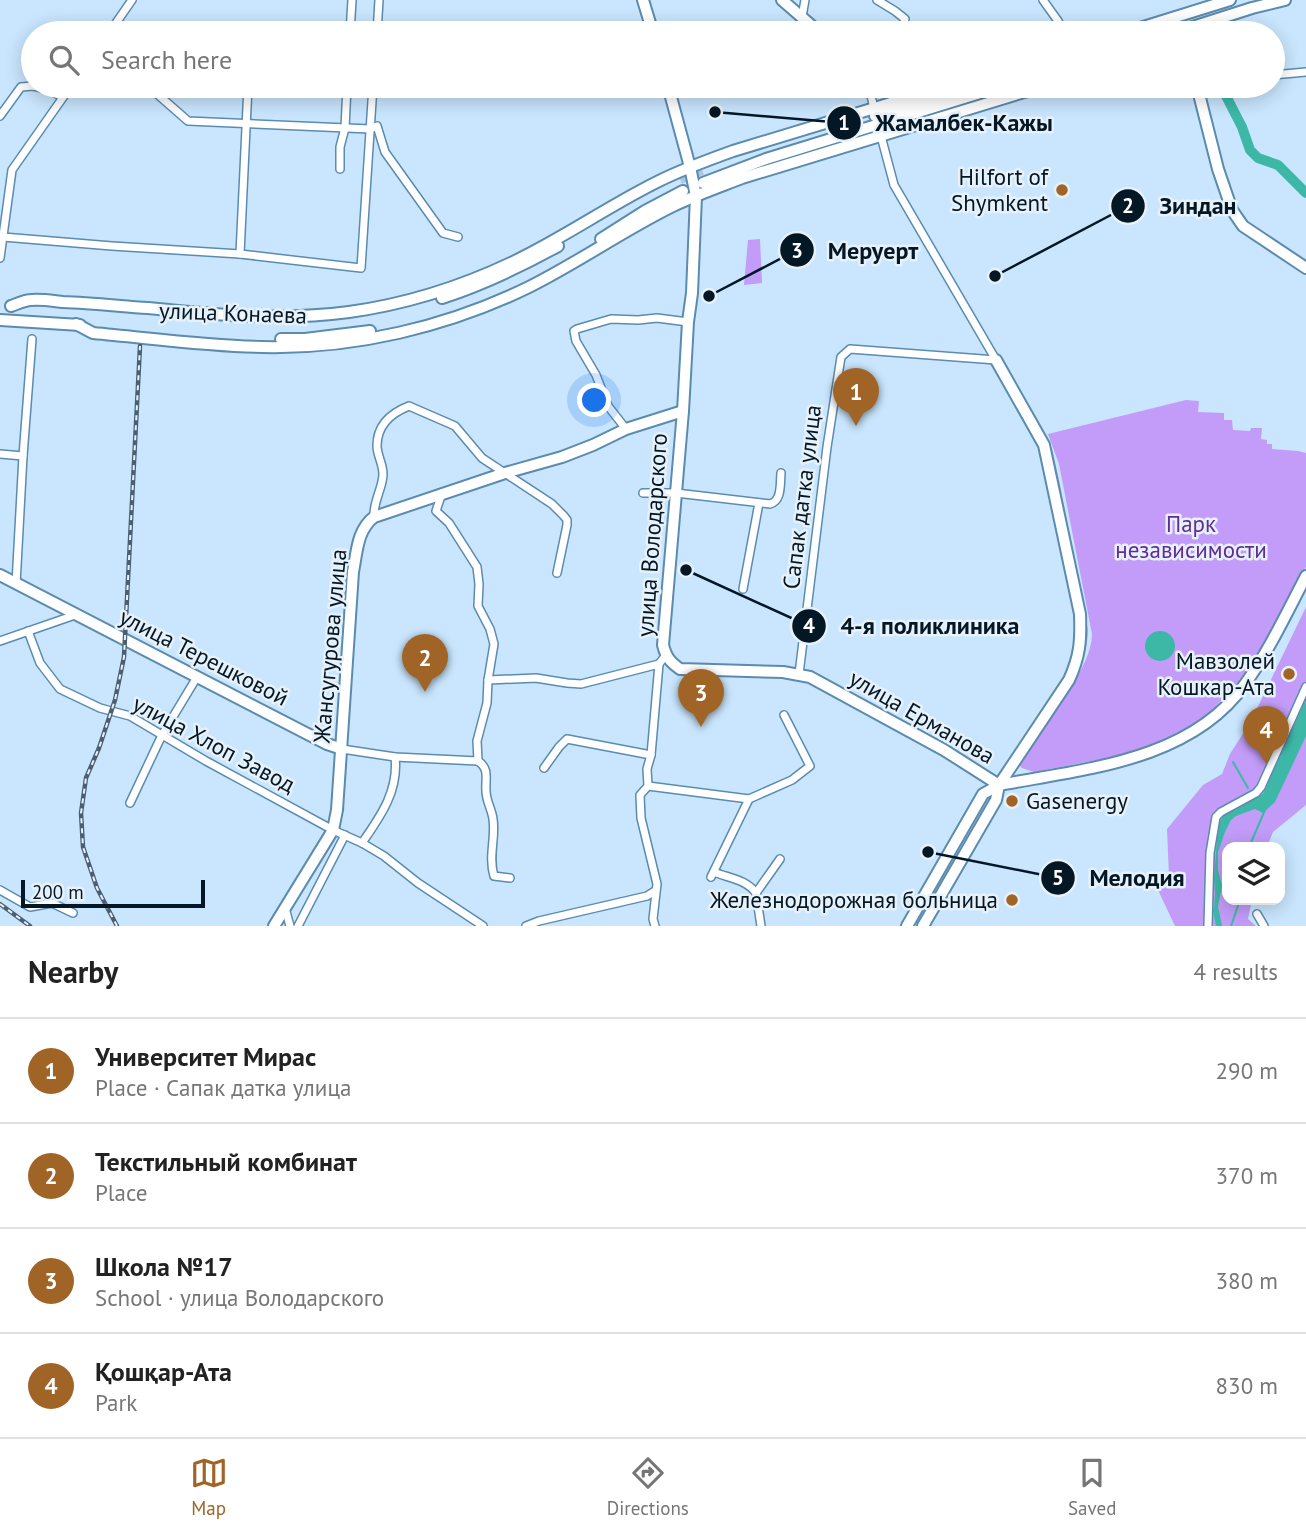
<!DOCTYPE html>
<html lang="en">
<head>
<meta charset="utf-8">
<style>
	body { margin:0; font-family:"PT Sans",sans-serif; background:#f6f6f6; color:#222 }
	.controls { position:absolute; right:21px; bottom:21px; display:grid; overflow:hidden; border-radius:14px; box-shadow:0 4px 18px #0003 }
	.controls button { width:63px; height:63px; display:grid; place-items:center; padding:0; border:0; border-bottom:2px solid #e0e0e0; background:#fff; color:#222; font:35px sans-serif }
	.scale { position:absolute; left:21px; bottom:18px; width:184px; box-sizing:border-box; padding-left:7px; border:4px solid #041725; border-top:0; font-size:19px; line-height:24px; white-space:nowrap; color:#041725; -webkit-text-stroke:5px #e7f1f9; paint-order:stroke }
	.you { position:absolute; left:595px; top:401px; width:24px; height:24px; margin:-18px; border:5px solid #fff; border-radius:50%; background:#1a73e8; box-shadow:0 0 0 10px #1a73e833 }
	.badge { display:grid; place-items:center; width:46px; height:46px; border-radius:50%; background:#a06427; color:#fff; font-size:23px; font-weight:700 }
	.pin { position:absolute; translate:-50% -58px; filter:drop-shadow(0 2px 4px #0008) }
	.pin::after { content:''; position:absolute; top:37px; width:24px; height:21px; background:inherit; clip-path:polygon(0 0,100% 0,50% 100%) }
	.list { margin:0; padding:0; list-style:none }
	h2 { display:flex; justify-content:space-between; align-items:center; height:91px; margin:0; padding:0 28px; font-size:30px }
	h2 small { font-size:23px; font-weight:400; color:#767676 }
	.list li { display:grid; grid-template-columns:46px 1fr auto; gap:21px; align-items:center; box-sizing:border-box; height:105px; padding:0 28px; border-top:2px solid #e0e0e0 }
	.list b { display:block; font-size:26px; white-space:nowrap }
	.list p { margin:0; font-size:23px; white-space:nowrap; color:#767676 }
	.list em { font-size:23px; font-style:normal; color:#767676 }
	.icon { flex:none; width:38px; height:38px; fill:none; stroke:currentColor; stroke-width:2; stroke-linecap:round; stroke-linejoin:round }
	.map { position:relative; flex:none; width:1306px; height:926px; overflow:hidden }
	.search { position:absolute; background:#fff; box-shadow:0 4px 18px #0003; left:21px; right:21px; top:21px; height:77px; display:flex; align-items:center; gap:18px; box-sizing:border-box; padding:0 24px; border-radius:38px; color:#767676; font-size:26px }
	.sheet { height:511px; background:#fff }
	nav { display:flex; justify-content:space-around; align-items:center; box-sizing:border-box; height:98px; border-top:2px solid #e0e0e0; background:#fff; font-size:19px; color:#767676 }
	nav a { display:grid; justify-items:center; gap:4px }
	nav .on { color:#a06427 }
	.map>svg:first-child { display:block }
</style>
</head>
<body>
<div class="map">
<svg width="1306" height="926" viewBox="0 0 1306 926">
	<rect width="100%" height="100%" fill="#c9e6fe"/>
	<g fill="#c29cf8">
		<path d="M 760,239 L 762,283 L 744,285 L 748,240 Z"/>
		<path d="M 1186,400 L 1199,401 L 1198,412 L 1224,413 L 1224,420 L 1232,420 L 1233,430 L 1250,431 L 1251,428 L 1262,428 L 1261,439 L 1267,440 L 1267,444 L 1272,444 L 1272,449 L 1298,451 L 1306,453 L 1306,567 L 1269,635 L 1254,661 L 1236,684 L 1203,720 L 1171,737 L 1128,754 L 1034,772 L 1022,768 L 1019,765 L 1049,719 L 1083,652 L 1086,638 L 1085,622 L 1081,599 L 1055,473 L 1045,434 L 1053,453 L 1060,485 L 1088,630 C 1088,650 1080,666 1072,684 L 1073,685 C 1081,670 1092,651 1092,634 L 1059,464 L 1048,434 Z"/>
		<path d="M 1306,607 L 1306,805 L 1273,832 L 1267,847 L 1227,847 L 1227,900 L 1252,900 L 1248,919 L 1256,926 L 1175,926 L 1158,890 L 1156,877 L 1169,876 L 1167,829 L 1203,785 L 1222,774 L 1230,754 L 1251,721 Z"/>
	</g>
	<g fill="#3db8a7">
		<circle cx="1160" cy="646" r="15"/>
		<path d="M 1306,699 L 1306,736 L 1275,802 L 1263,813 L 1255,809 L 1236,816 L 1231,820 L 1225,832 L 1218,852 L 1218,870 L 1222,886 L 1218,906 L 1219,917 L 1215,916 L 1214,910 L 1215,893 L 1214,878 L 1218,825 L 1223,816 L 1263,794 Z"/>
	</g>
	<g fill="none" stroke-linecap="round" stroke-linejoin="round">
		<g stroke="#3db8a7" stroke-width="2">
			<path d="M 1233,762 L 1248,788"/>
			<path d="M 1249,847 L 1265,810"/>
			<path d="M 1231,926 L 1240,900"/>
		</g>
		<path stroke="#3db8a7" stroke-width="6" d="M 1216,911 L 1219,926"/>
		<g stroke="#3db8a7" stroke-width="10">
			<path d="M 1231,33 L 1232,27"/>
			<path d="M 1224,86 L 1225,94 L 1242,127 L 1250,150 L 1258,158 L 1278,165 L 1306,193"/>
		</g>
		<path stroke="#abc7dd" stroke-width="10" stroke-dasharray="10 5" stroke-linecap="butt" d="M 680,179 L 702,170"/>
		<g stroke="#5b8baf" stroke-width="10">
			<g id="street">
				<path d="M 877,0 L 895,11 L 905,19 L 901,33"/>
				<path d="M 1043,0 L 1058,21 L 1064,33"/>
				<path d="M 802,17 L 805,0"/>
				<path d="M 109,33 L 132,0"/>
				<path d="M 350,33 L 352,0"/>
				<path d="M 377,33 L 379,0"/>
				<path d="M 1273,75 L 1306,72"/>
				<path d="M 33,86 L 47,89 L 63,97"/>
				<path d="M 148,86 L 188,121 L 370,129 L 377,126 L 385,152 L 443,233 L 458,237"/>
				<path d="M 869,86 L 874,109"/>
				<path d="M 880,86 L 897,101"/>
				<path d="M 0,116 L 21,87 L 33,86"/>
				<path d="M 877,121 L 894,185 L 996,360"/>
				<path d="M 340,169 L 340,147 L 345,128 L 347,86"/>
				<path d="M 3,237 L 112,246 L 240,254 L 361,268 L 373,86"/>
				<path d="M 240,254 L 248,86"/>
				<path d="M 0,258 L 12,170 L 71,86"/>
				<path d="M 626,429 L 608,406 L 596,375 L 576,341 L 574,331 L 577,329 L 611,319 L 638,320 L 657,318 L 688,322"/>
				<path d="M 0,454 L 23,456"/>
				<path d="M 442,493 L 436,511 L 449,523 L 477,567 L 479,584 L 478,606 L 490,629 L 494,644 L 488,680 L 487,703 L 477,741 L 478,761"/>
				<path d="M 643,493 L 676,493 L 770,504 C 782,501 780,484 781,473"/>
				<path d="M 374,517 C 373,501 383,488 383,474 C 383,464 377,455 377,446 C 377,425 391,413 409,406 L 455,426 L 482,458 L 552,504 L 564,516 L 567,520 L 567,525 L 557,573"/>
				<path d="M 16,584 L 23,456 L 32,339"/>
				<path d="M 743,589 L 759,503"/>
				<path d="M 28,631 L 40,663 L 60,689 L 100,708 L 130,716 L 206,761 L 333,830 L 362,843 L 384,856 L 418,883 L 483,926"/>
				<path d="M 0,641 L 75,615"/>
				<path d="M 799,674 L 827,447 L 841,357 L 850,349 L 996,360"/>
				<path d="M 488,680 L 536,678 L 567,683 L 581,684 L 659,664"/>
				<path d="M 342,749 L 395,757 L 478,761"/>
				<path d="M 478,761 C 490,769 485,779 486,791 C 486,801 492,810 493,819 C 496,838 488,856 494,876 L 510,878"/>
				<path d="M 544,768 L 559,747 L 567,739 L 651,755"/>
				<path d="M 648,786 L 749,799 L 792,780 L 810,766 L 784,715"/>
				<path d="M 130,803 L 162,735 L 197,677"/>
				<path d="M 362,843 C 380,817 399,791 395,757"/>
				<path d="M 714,872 C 728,878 746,879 756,893"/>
				<path d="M 711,877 L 749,799"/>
				<path d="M 0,890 L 30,907 L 52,903 L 73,913"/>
				<path d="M 285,908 L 290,926"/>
				<path d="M 1257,914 L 1264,926"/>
				<path d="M 298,926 L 345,835"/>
				<path d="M 526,926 L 539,921 L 647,896 L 655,891"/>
				<path d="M 655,926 L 653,919 L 657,884 L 641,818 L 640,795 L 648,786 L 647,769 L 651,755 L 659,664 L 666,655"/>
				<path d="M 761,926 L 756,893 L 780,859"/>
				<path d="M 1208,926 L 1210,853 L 1216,817 L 1221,812 L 1256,793 L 1261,787 L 1306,687"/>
			</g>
		</g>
		<g stroke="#5b8baf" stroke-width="14">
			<g id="secondary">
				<path d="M 643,0 L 653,33"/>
				<path d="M 782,0 L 820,33"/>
				<path d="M 1124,33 L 1230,0"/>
				<path d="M 1174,33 L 1252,8 L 1285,0"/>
				<path d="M 668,86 L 690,167 L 696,196 L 692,293 L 688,322 L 683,411 L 663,645 C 666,657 670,662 680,669 L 783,672 L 810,677 L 944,750 L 999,785"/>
				<path d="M 1197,86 L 1218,169 L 1232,210 L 1243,226 L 1306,268"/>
				<path d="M 875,116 L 972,86"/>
				<path d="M 703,183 L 766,159 L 1003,86"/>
				<path d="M 601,239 L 645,211 L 683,191"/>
				<path d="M 442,298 C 482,285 520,267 558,246"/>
				<path d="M 11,306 C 17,304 25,300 31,300 C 42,299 53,301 63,302 C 91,303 119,306 148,308 C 216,315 281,321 349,312 C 407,304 463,286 515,261 C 565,237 610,205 659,181 C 683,169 708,160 733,151 L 947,86"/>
				<path d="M 0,320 L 80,325"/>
				<path d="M 76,324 L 93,333 C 149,338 206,346 262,347 C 354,349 447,327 529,287 C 579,262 624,230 673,206 C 696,195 719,187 742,178 L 1044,86"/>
				<path d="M 281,339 L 305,339 L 370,331"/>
				<path d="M 0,575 L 327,744 L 342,749"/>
				<path d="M 274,926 L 333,830 L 337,810 L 353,572 C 357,552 357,530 374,517 L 505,473 L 562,457 L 593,445 L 626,429 L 683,411"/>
				<path d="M 907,926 L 983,794 L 999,785 C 1084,769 1191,761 1245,684 C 1269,651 1287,612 1306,576"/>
				<path d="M 923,926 L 996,800 L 999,785 L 1069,680 C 1080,656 1081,641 1080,614 L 1044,445 L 996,360"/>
			</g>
		</g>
		<use href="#street" stroke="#fff" stroke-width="7"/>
		<use href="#secondary" stroke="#fff" stroke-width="10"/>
		<g stroke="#4a6072" stroke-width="4.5">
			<g id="rail">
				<path d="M 0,904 L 30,926"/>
				<path d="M 117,926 L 97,888 L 83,847 L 81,813 L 86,778 L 99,748 L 115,700 L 124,657 L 140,346"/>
			</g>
		</g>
		<use href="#rail" stroke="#e7f1f9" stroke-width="2" stroke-dasharray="5" stroke-linecap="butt"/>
	</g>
	<g fill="#a06427" stroke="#e7f1f9" stroke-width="2.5">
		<circle cx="1062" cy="190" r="7"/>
		<circle cx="1289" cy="674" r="7"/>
		<circle cx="1012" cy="801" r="7"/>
		<circle cx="1012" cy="900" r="7"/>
	</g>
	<g text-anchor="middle" stroke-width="5" stroke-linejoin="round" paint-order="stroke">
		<g font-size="23" fill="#041725" stroke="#e7f1f9" text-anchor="end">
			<text x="1048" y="185">Hilfort of<tspan x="1048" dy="26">Shymkent</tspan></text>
			<text x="1275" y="669">Мавзолей<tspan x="1275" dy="26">Кошкар-Ата</tspan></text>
			<text x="1026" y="809" text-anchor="start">Gasenergy</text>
			<text x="998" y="908">Железнодорожная больница</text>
		</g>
		<g font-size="23" fill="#041725" stroke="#e7f1f9">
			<text transform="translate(233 313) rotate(2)" y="8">улица Конаева</text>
			<text transform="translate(802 497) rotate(-83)" y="8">Сапак датка улица</text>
			<text transform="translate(652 535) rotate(-86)" y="8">улица Володарского</text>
			<text transform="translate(330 646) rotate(-85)" y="8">Жансугурова улица</text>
			<text transform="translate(204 657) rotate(27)" y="8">улица Терешковой</text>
			<text transform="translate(922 717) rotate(30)" y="8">улица Ерманова</text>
			<text transform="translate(214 744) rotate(28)" y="8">улица Хлоп Завод</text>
		</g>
		<g font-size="23" fill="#622c98" stroke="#e7f1f9">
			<text x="1191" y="532">Парк<tspan x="1191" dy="26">независимости</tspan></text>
		</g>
	</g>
	<path fill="none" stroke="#041725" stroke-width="2.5" d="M715 112L844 123M995 276L1128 206M709 296L797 250M686 570L809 626M928 852L1058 878"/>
	<g fill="#041725" stroke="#e7f1f9" stroke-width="2.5">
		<circle cx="715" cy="112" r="7"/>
		<circle cx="995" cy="276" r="7"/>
		<circle cx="709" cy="296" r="7"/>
		<circle cx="686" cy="570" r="7"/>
		<circle cx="928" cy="852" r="7"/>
		<circle cx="844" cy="123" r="18"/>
		<circle cx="1128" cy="206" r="18"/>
		<circle cx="797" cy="250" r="18"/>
		<circle cx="809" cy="626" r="18"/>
		<circle cx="1058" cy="878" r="18"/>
	</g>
	<g font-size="21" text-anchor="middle" font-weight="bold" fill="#fff">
		<text x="844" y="130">1</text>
		<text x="1128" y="213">2</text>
		<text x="797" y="258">3</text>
		<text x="809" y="633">4</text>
		<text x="1058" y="885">5</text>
	</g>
	<g font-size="24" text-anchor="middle" font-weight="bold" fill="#041725" stroke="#e7f1f9" stroke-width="5" stroke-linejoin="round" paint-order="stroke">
		<text x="964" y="131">Жамалбек-Кажы</text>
		<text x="1198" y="214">Зиндан</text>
		<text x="873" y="259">Меруерт</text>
		<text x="930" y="634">4-я поликлиника</text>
		<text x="1137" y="886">Мелодия</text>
	</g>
</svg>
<div class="controls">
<button><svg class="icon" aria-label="layers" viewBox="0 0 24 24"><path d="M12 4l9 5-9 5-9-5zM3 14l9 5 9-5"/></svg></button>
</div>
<div class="scale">200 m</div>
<div class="you"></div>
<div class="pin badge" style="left:856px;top:426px">1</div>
<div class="pin badge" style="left:425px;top:692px">2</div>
<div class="pin badge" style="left:701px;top:727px">3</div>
<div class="pin badge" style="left:1266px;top:764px">4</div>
<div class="search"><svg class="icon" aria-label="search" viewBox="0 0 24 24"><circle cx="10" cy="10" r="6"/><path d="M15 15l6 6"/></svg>Search here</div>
</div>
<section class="sheet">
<h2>Nearby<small>4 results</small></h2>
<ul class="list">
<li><span class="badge">1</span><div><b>Университет Мирас</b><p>Place · Сапак датка улица</p></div><em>290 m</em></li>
<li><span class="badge">2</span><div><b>Текстильный комбинат</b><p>Place</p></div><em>370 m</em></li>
<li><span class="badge">3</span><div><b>Школа №17</b><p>School · улица Володарского</p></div><em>380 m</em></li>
<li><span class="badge">4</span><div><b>Қошқар-Ата</b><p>Park</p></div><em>830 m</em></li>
</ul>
</section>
<nav>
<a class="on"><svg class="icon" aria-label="map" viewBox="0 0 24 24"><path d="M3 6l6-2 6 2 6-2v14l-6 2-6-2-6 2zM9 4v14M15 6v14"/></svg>Map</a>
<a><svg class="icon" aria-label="directions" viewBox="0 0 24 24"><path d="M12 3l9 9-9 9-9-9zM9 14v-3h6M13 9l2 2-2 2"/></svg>Directions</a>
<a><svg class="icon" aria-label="saved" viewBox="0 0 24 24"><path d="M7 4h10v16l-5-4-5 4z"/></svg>Saved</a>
</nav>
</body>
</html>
